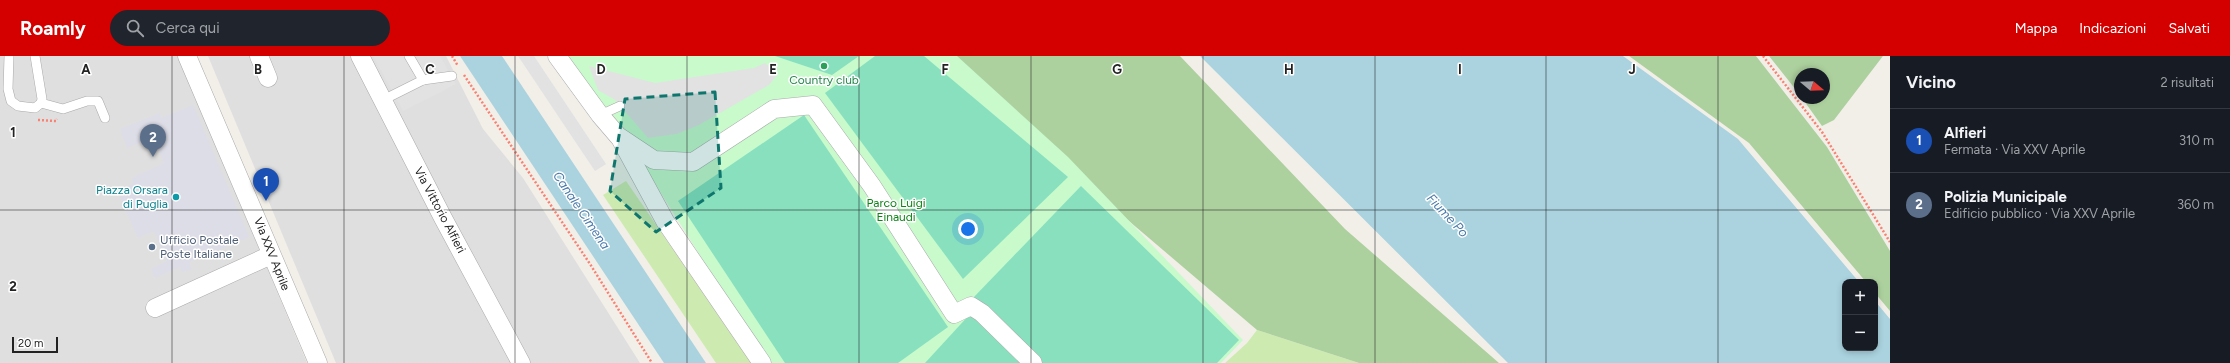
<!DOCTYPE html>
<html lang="it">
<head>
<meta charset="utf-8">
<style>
	body { margin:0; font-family:Figtree,sans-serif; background:#20242c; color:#f1f3f6 }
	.controls { position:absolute; right:12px; bottom:12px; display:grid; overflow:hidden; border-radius:8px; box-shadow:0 2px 6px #0003 }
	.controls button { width:36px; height:36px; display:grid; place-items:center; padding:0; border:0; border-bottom:1px solid #363941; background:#171b24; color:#f1f3f6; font:20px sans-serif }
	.compass { position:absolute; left:1794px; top:12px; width:36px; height:36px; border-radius:50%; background:#171b24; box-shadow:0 2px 6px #0003; rotate:109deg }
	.scale { position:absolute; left:12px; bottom:10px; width:46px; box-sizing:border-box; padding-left:4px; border:2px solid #222; border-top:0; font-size:11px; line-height:14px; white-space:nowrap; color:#222; -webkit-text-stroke:3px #fff; paint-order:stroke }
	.you { position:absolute; left:968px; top:173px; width:14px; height:14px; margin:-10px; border:3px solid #fff; border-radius:50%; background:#1a73e8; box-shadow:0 0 0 6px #1a73e833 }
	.badge { display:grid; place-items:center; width:26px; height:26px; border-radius:50%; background:#d40000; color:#fff; font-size:13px; font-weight:700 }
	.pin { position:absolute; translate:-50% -33px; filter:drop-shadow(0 1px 2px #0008) }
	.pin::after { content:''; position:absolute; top:21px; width:14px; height:12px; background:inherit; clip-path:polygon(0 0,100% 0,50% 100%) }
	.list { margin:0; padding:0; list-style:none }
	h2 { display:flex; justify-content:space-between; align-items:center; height:52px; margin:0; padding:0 16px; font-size:17px }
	h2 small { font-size:13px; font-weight:400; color:#9ea1a6 }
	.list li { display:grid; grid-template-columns:26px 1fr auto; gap:12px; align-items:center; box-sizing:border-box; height:64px; padding:0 16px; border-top:1px solid #363941 }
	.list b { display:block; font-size:15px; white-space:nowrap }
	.list p { margin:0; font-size:13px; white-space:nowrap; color:#9ea1a6 }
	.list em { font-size:13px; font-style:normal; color:#9ea1a6 }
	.icon { flex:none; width:22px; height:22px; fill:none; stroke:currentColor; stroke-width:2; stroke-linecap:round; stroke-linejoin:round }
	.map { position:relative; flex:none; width:1890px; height:307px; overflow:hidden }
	header { display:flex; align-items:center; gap:24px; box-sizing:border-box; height:56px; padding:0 20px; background:#d40000; color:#fff }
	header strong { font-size:19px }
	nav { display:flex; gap:22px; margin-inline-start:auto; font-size:14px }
	.search { width:280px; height:36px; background:#20242c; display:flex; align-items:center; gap:10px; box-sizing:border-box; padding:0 14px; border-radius:22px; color:#9ea1a6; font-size:15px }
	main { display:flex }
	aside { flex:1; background:#171b24 }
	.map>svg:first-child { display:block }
</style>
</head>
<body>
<header>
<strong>Roamly</strong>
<div class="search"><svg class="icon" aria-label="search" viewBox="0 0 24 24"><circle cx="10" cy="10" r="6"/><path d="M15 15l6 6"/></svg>Cerca qui</div>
<nav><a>Mappa</a><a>Indicazioni</a><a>Salvati</a></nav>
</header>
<main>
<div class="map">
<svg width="1890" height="307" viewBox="0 0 1890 307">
	<rect width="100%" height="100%" fill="#f2efe9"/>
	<g fill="#e0dfdf">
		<path d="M 0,0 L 178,0 L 307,307 L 0,307 Z"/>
		<path d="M 208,0 L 446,0 L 483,73 L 523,122 L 640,307 L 336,307 Z"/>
	</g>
	<g fill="#cdebb0">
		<path d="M 626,125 L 751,307 L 716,307 L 603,139 Z"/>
		<path d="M 1257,274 L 1359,307 L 1225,307 L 1247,287 Z"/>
	</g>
	<g fill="#add19e">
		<path d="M 953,0 L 1180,0 L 1345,173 L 1499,307 L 1359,307 L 1257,274 L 1069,114 Z"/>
		<path d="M 1629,0 L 1756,0 L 1827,91 L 1890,195 L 1890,255 L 1875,237 L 1875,226 L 1866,226 L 1749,87 Z"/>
		<path d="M 1769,0 L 1883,0 L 1834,64 L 1822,70 L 1802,42 L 1824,42 L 1824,18 L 1800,18 L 1800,39 Z"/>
	</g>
	<path fill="#c8facc" d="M 564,0 L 957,0 L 1068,101 L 1243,284 L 1221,307 L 770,307 L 751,281 L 649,118 Z"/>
	<g fill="#88e0be">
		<path d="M 775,0 L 859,0 L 832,19 Z"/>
		<path d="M 875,0 L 924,0 L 1068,121 L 963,223 L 825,37 Z"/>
		<path d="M 804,59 L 948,271 L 898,307 L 785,307 L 678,145 Z"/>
		<path d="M 1081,130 L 1239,284 L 1217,307 L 1040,307 L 973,242 Z"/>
		<path d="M 971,257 L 1022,307 L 925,307 Z"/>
	</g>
	<g fill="#e2e2e2">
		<path d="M 373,0 L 440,0 L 456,28 L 403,55 Z"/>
		<path d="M 518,0 L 534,0 L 606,108 L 595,115 Z"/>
		<path d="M 765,7 L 778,18 L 769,29 L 699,69 L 677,78 L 648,82 L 615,44 L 598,34 L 589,10 L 655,27 L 754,12 Z"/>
	</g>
	<path fill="#dddde8" d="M 193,49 L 249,181 L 190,206 L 191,214 L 182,216 L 180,211 L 155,222 L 151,213 L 167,205 L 154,175 L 138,182 L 117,134 L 133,128 L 132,122 L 164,107 L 154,81 L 127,92 L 120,73 L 160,57 L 161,62 Z"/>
	<g fill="#aad3df">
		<path d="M 460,0 L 502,0 L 706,307 L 664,307 Z"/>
		<path d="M 1200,0 L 1623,0 L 1738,83 L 1859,226 L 1845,226 L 1845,292 L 1875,292 L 1875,245 L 1890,263 L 1890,307 L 1508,307 Z"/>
	</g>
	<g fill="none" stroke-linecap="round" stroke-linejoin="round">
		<g stroke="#a9a9a9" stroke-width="10">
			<g id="lane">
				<path d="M 9,0 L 8,33 L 11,45 L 18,50 L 35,52 L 41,47 L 42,43 L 35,0"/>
				<path d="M 409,0 L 423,24"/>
				<path d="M 383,44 L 423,24 L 452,20"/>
				<path d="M 41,47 L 63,53 L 87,45 L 98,45 L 105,62"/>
				<path d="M 600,59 L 620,50"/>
			</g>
		</g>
		<g stroke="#a9a9a9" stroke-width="19">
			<g id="street">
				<path d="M 187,0 L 318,307"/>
				<path d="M 259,0 L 268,22"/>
				<path d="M 360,0 L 443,162 L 521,307"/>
				<path d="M 557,0 L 600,59 L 618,80 L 654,104 L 693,106 L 774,53 L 813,49 L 872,130 L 954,258 L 971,250 L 982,257 L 1033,307"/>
				<path d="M 621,84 L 665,165 L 762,307"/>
				<path d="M 155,252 L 271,199"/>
			</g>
		</g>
		<g stroke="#fa8072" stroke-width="2.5" stroke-dasharray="2 2" stroke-linecap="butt">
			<path d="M 452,0 L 458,10"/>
			<path d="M 1763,0 L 1822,76 L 1890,186"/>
			<path d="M 464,19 L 590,208 L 652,307"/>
			<path d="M 38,64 L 56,65 L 57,63"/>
		</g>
		<use href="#lane" stroke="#fff" stroke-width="9"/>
		<use href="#street" stroke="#fff" stroke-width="18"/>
	</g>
	<path fill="#0f766e" fill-opacity="0.2" stroke="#0f766e" stroke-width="3" stroke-dasharray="8 5" stroke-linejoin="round" d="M 715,36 L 721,132 L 656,176 L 610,135 L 625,43 Z"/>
	<path fill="none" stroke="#222" stroke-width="1" stroke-opacity="0.55" d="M 172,0 L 172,307M 344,0 L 344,307M 515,0 L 515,307M 687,0 L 687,307M 859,0 L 859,307M 1031,0 L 1031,307M 1203,0 L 1203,307M 1375,0 L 1375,307M 1546,0 L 1546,307M 1718,0 L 1718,307M 0,154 L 1890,154"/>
	<circle fill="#2e9e5b" stroke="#fff" stroke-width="1.5" cx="824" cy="10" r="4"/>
	<circle fill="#0f9aa8" stroke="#fff" stroke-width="1.5" cx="176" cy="141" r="4"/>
	<circle fill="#5c6f8a" stroke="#fff" stroke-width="1.5" cx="152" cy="191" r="4"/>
	<g text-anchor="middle" stroke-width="3" stroke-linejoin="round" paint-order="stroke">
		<g font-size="12" fill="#27864d" stroke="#fff">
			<text x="824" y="28">Country club</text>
		</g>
		<g font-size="12" fill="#0d838f" stroke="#fff" text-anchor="end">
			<text x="168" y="138">Piazza Orsara<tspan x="168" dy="14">di Puglia</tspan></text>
		</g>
		<g font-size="12" fill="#0c8416" stroke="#fff">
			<text x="896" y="151">Parco Luigi<tspan x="896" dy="14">Einaudi</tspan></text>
		</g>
		<g font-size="12" fill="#222" stroke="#fff">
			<text transform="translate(440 154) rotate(62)" y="4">Via Vittorio Alfieri</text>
			<text transform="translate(272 198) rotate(68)" y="4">Via XXV Aprile</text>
		</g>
		<g font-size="12" fill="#4e5e75" stroke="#fff" text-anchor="start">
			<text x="160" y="188">Ufficio Postale<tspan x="160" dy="14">Poste Italiane</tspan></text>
		</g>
		<g font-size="13" font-style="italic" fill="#4a7aab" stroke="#fff">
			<text transform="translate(582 154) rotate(56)" y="5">Canale Cimena</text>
			<text transform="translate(1448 159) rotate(47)" y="5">Fiume Po</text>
		</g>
	</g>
	<g font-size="13" text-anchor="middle" font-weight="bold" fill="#222" stroke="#fff" stroke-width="3" stroke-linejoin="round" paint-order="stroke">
		<text x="86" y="18">A</text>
		<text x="258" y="18">B</text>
		<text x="430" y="18">C</text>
		<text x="601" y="18">D</text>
		<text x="773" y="18">E</text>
		<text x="945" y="18">F</text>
		<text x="1117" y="18">G</text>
		<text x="1289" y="18">H</text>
		<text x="1460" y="18">I</text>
		<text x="1632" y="18">J</text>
		<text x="13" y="81">1</text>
		<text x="13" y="235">2</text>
	</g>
</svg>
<div class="controls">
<button>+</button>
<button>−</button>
</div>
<svg class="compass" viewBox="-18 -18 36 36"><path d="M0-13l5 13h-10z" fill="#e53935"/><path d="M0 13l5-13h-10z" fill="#9ea1a6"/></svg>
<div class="scale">20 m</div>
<div class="you"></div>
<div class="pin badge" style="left:266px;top:145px;background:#1a4fb4">1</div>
<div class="pin badge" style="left:153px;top:101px;background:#5c6f8a">2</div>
</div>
<aside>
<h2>Vicino<small>2 risultati</small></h2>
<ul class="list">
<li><span class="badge" style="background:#1a4fb4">1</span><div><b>Alfieri</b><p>Fermata · Via XXV Aprile</p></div><em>310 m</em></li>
<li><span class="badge" style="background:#5c6f8a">2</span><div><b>Polizia Municipale</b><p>Edificio pubblico · Via XXV Aprile</p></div><em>360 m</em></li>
</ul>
</aside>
</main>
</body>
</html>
